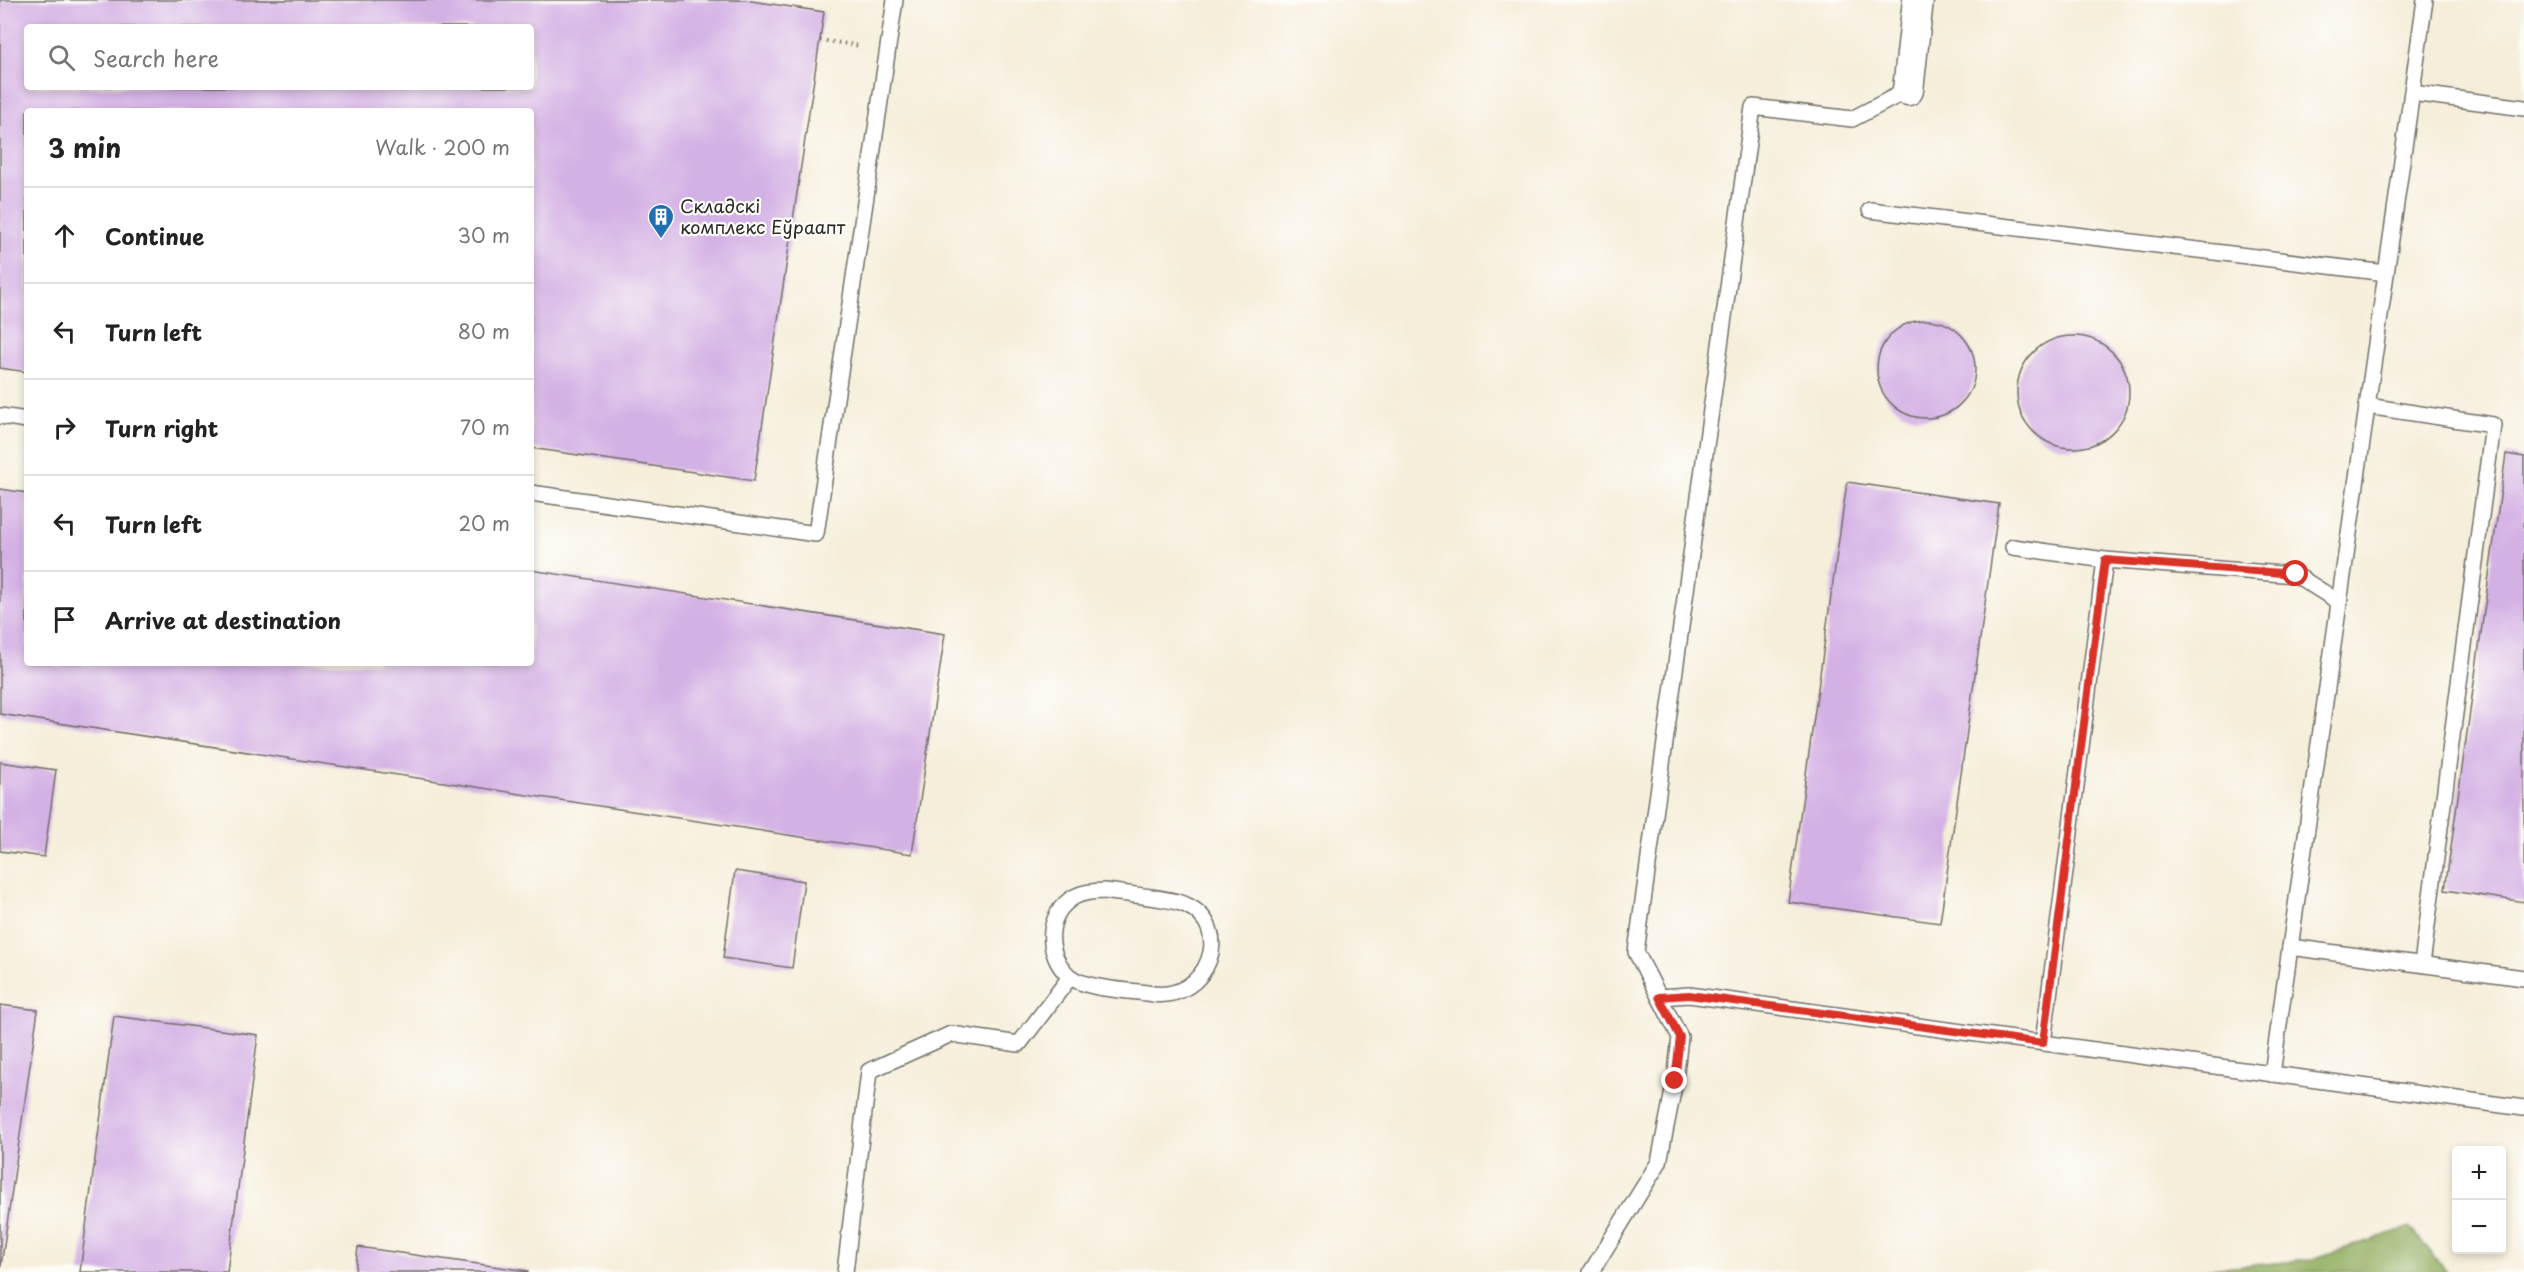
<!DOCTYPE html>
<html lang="en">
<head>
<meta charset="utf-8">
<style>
  body { margin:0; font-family:"Playpen Sans",sans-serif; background:#f6f6f6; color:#222 }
  .controls { position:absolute; right:18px; bottom:18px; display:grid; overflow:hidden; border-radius:6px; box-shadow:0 3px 9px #0003 }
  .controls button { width:54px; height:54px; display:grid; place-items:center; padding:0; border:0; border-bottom:2px solid #e0e0e0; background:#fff; color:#222; font:30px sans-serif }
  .stop { position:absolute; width:18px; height:18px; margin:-14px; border:4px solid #d93025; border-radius:50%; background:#fff }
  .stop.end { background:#d93025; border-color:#fff; box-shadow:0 2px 6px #0008 }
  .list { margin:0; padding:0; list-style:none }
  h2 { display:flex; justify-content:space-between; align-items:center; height:78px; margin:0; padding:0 24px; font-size:26px }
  h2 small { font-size:20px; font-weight:400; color:#767676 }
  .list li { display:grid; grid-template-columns:39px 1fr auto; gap:18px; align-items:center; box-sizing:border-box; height:96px; padding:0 24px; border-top:2px solid #e0e0e0 }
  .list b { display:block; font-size:22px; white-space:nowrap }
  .list em { font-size:20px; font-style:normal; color:#767676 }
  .icon { flex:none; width:33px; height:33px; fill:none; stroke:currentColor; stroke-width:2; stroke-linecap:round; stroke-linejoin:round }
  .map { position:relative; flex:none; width:2524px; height:1272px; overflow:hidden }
  .search { position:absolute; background:#fff; box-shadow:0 3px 9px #0003; left:24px; top:24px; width:510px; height:66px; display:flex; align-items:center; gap:15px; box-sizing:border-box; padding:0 21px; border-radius:6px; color:#767676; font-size:22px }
  .panel { position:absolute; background:#fff; box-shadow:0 3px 9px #0003; left:24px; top:108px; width:510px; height:558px; border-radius:6px }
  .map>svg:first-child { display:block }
  .forest { fill:#92ae60; stroke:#5e6c46; stroke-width:1.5 }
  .building { fill:#d4b1e5; fill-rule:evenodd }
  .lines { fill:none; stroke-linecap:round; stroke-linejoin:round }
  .service-casing { stroke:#726f68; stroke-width:18 }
  .minor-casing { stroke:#726f68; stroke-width:33 }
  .path { stroke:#726f68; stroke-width:4; stroke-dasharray:1.5 4.5; stroke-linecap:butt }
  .service { stroke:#fff; stroke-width:15 }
  .minor { stroke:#fff; stroke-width:30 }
  .route { stroke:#d93025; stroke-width:8 }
  .labels { text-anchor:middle; stroke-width:4.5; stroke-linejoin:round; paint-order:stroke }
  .poi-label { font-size:18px; fill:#2b2b2b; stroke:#fdfcf7; text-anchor:start }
</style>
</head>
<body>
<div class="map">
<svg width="2524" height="1272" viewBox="0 0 2524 1272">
  <rect width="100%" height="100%" fill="#fdfcf7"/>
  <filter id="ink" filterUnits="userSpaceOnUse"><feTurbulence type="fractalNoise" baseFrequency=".0167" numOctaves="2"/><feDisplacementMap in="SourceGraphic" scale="12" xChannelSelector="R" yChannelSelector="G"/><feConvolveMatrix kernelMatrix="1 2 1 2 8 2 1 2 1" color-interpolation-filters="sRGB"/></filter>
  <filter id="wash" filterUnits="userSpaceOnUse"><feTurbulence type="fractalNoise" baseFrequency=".008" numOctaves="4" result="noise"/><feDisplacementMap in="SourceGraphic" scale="24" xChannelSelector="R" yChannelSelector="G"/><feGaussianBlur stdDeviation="1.35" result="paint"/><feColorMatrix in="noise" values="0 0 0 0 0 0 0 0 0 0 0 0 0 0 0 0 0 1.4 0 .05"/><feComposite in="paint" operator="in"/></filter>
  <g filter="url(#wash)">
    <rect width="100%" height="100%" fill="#f5eeda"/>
    <polygon class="forest" points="2410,1227 2447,1272 2180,1272 2309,1260"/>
    <g id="blocks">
      <g class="building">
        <path d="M0,0H745L824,12L754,481L531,448V111H27V372L0,368ZM27,27H531V87H27Z"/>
        <circle cx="1926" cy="369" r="49"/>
        <circle cx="2073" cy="392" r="56"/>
        <polygon points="2506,454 2524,457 2524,902 2445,890"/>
        <polygon points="1847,482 1999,504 1940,923 1788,902"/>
        <polygon points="0,489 27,493 27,663 531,663 531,570 945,634 912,854 0,714"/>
        <polygon points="0,762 56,770 44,857 0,851"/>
        <polygon points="735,871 804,881 792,968 723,958"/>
        <polygon points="0,1005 38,1010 1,1266 0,1266"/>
        <polygon points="114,1016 258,1035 227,1272 80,1272"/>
        <polygon points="358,1247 528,1271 528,1272 355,1272"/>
      </g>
    </g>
  </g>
  <g filter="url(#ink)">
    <use href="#blocks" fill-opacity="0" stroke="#726f68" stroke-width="1.5"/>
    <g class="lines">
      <defs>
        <g id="service">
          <polyline points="2412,93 2524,108"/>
          <polyline points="1870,210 2386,273"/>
          <polyline points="2367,406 2493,425 2422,964"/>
          <polyline points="0,416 27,420"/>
          <polyline points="531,493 816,534 895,0"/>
          <polyline points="2013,547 2105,560"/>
          <path d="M1105,891C1123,894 1172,898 1186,905C1236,928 1207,1001 1153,994C1131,990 1086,990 1069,976C1045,955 1045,914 1074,897C1083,892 1094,891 1105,891Z"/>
          <polyline points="2290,947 2524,978"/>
          <polyline points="1659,997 1689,995 2524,1108"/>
          <polyline points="2043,1043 2105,560 2296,575 2339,602"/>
          <polyline points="2272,1074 2425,0"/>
          <polyline points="845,1272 869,1071 951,1034 1019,1044 1070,977"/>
          <polyline points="1591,1272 1659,1162 1675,1081 1680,1037 1636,952 1753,107 1852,119 1908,90"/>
        </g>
        <polyline id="minor" points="1908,90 1918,0"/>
      </defs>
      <use href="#service" class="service-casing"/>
      <use href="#minor" class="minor-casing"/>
      <polyline class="path" points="820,40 861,46"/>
      <use href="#service" class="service"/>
      <use href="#minor" class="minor"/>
    </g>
  </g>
  <g class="lines" filter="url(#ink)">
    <polyline class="route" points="1675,1081 1680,1037 1659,997 1689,995 2043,1043 2105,560 2296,574"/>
  </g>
  <defs>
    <symbol id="building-pin" viewBox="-11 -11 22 30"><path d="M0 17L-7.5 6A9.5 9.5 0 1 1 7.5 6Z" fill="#1f6fb2" stroke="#fdfcf7"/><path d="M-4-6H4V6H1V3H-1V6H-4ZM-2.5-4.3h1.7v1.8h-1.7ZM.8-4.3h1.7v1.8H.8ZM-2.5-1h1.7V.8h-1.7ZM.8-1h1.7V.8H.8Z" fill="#fff"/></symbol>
  </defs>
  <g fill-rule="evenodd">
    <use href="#building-pin" x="646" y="202" width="30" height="40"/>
  </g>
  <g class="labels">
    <g class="poi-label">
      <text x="680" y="213">Складскі<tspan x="680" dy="21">комплекс Еўраапт</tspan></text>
    </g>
  </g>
</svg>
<div class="controls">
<button>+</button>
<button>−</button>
</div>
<div class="stop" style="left:2296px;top:574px"></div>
<div class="stop end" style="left:1675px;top:1081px"></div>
<div class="search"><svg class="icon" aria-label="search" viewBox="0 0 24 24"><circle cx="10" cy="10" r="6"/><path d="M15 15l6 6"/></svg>Search here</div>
<section class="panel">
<h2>3 min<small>Walk · 200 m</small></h2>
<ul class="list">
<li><svg class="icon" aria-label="ahead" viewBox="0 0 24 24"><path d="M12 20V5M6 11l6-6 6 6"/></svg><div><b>Continue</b></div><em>30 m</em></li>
<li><svg class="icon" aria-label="left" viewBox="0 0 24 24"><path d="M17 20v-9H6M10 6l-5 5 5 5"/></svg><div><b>Turn left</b></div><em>80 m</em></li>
<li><svg class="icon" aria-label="right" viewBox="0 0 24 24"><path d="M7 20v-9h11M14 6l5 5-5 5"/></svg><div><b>Turn right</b></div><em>70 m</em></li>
<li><svg class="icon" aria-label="left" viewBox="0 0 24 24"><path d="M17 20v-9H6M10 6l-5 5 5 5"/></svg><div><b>Turn left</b></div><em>20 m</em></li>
<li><svg class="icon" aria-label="arrive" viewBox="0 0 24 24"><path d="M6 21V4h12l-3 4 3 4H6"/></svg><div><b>Arrive at destination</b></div></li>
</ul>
</section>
</div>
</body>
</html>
